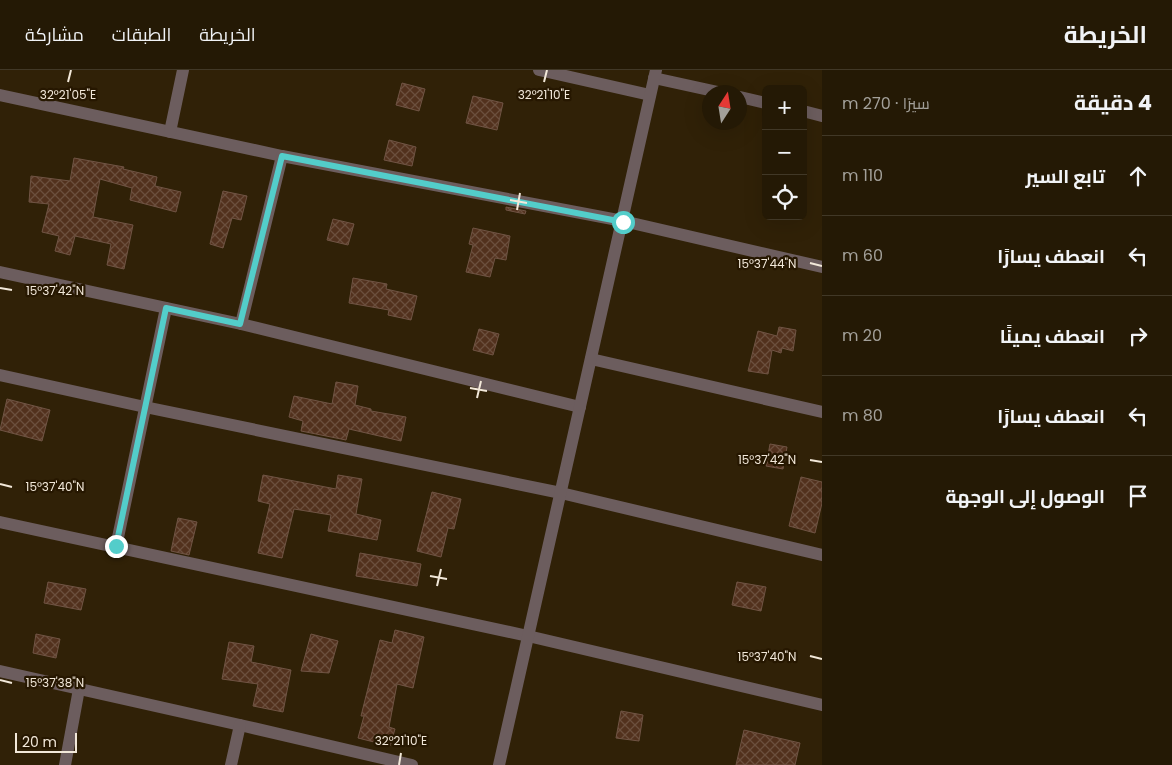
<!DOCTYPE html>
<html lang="ar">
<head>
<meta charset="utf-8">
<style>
  body { margin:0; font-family:Poppins,Cairo,sans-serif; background:#2c220f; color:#f1f3f6; direction:rtl }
  .controls { position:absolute; right:15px; top:15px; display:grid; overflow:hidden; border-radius:8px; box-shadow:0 5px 20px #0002 }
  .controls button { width:45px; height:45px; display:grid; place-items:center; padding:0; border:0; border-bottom:1px solid #413827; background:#241905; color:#f1f3f6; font:25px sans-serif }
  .compass { position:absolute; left:702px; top:15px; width:45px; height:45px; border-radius:50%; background:#241905; box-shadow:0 5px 20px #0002; rotate:12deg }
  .scale { position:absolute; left:15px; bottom:12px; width:62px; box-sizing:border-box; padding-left:5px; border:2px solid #f2e8d9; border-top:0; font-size:14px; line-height:18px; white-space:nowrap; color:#f2e8d9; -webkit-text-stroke:4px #261700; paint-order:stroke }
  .stop { position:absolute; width:15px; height:15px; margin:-11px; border:4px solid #53cdca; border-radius:50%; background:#fff }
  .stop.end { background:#53cdca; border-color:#fff; box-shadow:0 1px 5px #0008 }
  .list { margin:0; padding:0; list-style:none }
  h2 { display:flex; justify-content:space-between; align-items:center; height:65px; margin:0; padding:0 20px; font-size:21px }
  h2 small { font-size:16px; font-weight:400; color:#a3a09a }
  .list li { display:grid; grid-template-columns:32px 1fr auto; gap:15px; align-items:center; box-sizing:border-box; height:80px; padding:0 20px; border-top:1px solid #413827 }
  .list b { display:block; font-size:19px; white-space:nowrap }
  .list em { font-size:16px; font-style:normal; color:#a3a09a }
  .icon { flex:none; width:28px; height:28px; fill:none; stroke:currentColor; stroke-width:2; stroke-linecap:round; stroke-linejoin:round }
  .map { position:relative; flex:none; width:822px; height:695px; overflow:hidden; direction:ltr }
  header { display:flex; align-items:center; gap:30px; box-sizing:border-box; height:70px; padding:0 25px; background:#241905; border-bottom:1px solid #413827 }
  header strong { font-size:24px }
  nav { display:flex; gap:28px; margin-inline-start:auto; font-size:18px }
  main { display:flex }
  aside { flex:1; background:#241905 }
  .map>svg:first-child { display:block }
  .building { fill:url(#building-cross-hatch); stroke:#705444 }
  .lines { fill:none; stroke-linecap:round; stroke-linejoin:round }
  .minor { stroke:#6c5d5e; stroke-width:12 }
  .tertiary { stroke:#6c5d5e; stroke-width:12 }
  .route { stroke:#53cdca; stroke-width:6 }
  .ticks { fill:none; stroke:#f2e8d9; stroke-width:2 }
  .ticks-label { font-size:12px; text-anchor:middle; fill:#f2e8d9; stroke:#261700; stroke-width:4.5; stroke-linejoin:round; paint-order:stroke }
</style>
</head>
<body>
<header>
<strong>الخريطة</strong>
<nav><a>الخريطة</a><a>الطبقات</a><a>مشاركة</a></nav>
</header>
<main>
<aside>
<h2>4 دقيقة<small>سيرًا · 270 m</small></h2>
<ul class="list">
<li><svg class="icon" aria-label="ahead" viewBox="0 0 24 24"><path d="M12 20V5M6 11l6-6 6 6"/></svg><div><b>تابع السير</b></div><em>110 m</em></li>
<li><svg class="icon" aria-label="left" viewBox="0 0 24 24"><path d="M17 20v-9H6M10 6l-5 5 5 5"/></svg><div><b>انعطف يسارًا</b></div><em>60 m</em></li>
<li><svg class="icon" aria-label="right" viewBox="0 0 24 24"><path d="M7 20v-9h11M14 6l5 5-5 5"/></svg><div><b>انعطف يمينًا</b></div><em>20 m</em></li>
<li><svg class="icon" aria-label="left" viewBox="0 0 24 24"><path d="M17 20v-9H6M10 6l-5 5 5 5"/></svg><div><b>انعطف يسارًا</b></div><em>80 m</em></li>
<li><svg class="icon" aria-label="arrive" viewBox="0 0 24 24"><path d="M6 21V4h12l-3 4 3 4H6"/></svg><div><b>الوصول إلى الوجهة</b></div></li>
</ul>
</aside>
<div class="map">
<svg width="822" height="695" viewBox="0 0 822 695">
  <defs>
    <pattern id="building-cross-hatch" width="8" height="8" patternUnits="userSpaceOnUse" patternTransform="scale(1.25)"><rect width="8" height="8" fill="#52311d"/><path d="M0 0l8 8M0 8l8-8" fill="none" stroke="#6b4f3d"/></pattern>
  </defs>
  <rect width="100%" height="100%" fill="#302107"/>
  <g class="building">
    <polygon points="402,13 425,19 419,41 396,35"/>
    <polygon points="473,26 503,33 497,60 466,53"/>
    <polygon points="389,70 416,77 412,96 384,90"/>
    <polygon points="74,88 124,97 123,99 157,107 155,116 181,122 176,142 130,130 132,118 100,109 93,147 133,155 124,199 107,195 111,174 75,166 70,185 55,181 59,166 42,162 49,134 29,132 31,106 70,111"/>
    <polygon points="223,121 247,126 241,150 232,148 223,178 210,174"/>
    <polygon points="506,137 526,141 525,144 506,140"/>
    <polygon points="333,149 354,154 348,175 327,170"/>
    <polygon points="473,158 510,166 506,190 495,188 490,207 466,202 473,175 469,174"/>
    <polygon points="353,208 387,214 386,219 417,226 411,250 388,245 389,240 349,233"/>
    <polygon points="779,257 796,260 793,281 782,278 781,283 772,280 768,304 748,301 758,261 777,266"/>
    <polygon points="479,259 499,264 493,285 473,280"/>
    <polygon points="336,312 358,316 355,335 371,339 371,341 406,347 401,371 349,359 346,370 301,361 303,351 289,347 294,326 332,334"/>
    <polygon points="7,329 50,340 42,371 0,360"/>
    <polygon points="770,374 787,377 783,399 766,396"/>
    <polygon points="263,405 336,419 338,405 362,409 356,444 381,450 377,470 328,461 331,445 294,439 282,488 258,483 270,434 258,431"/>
    <polygon points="801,407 822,412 822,433 815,463 789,456"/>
    <polygon points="432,422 461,429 454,459 448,458 441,487 417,481"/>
    <polygon points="178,448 197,452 189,485 171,481"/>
    <polygon points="360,483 421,494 417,516 356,506"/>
    <polygon points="48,512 86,519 81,540 44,533"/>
    <polygon points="737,512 766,517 761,541 732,535"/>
    <polygon points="395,560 424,567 413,618 397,614 389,657 395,659 390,676 358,668 364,646 361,646 380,570 392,573"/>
    <polygon points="36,564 60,569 56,588 33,583"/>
    <polygon points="311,564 338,571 329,603 301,601"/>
    <polygon points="229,572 254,576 251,592 291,600 283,642 253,636 258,614 222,609"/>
    <polygon points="621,641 643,645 639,671 616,668"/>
    <polygon points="744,660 800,673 795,695 736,695"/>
  </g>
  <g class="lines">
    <g class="minor">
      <polyline points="539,0 650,25"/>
      <polyline points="654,8 718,22"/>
      <polyline points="0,25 282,86 623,151 822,197"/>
      <polyline points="740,27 766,33"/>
      <polyline points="803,41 822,46"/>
      <polyline points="170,62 183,0"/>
      <polyline points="0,202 241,254 580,337"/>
      <polyline points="241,254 282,86"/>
      <polyline points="591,289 822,342"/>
      <polyline points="0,305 145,337 561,423 822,485"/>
      <polyline points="0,452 528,566 822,635"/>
      <polyline points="116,477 166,238"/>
      <polyline points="0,601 240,655 412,695"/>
      <polyline points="65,695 79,619"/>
      <polyline points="231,695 240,655"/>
    </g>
    <polyline class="tertiary" points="499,695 656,0"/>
  </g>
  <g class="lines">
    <polyline class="route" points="116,476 166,238 240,254 282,86 623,152"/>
  </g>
  <path class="ticks" d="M68,12L71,0M544,12L547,0M510,130L527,133M517,140L520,123M810,193L822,196M0,218L12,220M470,318L487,321M477,328L481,311M810,390L822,392M0,414L12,417M430,506L447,509M437,516L441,499M810,586L822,589M0,610L12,613M399,695L401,683"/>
  <g class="ticks-label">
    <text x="68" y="29">32°21'05"E</text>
    <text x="544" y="29">32°21'10"E</text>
    <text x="767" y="198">15°37'44"N</text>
    <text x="55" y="225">15°37'42"N</text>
    <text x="767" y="394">15°37'42"N</text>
    <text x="55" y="421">15°37'40"N</text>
    <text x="767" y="591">15°37'40"N</text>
    <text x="55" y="617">15°37'38"N</text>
    <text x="401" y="675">32°21'10"E</text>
  </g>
</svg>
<div class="controls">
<button>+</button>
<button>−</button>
<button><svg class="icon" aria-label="locate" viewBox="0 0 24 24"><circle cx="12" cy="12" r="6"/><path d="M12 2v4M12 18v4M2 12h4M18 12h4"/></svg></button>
</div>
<svg class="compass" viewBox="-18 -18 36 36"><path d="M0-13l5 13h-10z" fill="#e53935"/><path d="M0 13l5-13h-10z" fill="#a3a09a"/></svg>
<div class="scale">20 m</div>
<div class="stop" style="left:623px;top:152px"></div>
<div class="stop end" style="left:116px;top:476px"></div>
</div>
</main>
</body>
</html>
